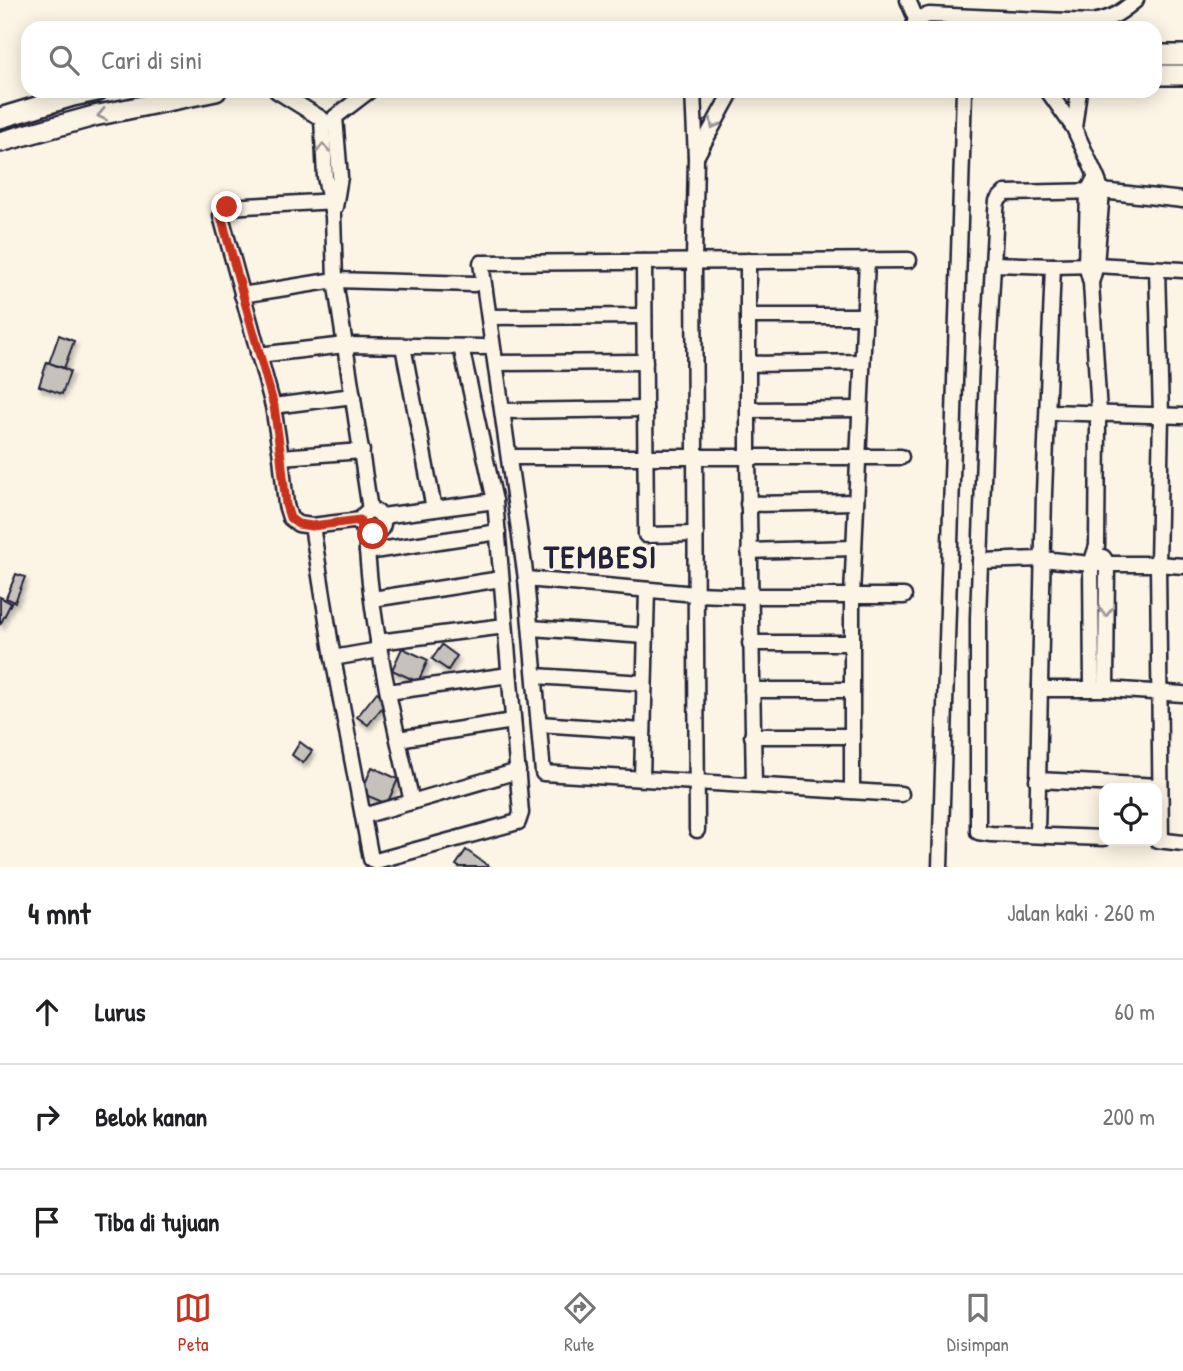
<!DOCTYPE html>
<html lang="id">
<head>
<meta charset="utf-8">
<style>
  body { margin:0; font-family:"Patrick Hand",sans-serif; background:#f6f6f6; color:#202124 }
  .controls { position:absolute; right:21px; bottom:21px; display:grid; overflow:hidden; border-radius:14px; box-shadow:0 4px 18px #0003 }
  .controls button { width:63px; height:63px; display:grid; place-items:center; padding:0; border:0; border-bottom:2px solid #e0e0e0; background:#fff; color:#202124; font:35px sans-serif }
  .stop { position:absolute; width:21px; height:21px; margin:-16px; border:5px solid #c8321e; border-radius:50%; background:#fff }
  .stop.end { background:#c8321e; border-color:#fff; box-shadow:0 2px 7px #0008 }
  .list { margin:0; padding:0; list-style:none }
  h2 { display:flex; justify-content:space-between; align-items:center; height:91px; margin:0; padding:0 28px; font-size:30px }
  h2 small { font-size:23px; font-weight:400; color:#757577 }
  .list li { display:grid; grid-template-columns:46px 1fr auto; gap:21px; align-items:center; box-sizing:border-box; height:105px; padding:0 28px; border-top:2px solid #e0e0e0 }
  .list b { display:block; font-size:26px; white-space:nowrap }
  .list em { font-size:23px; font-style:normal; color:#757577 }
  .icon { flex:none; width:38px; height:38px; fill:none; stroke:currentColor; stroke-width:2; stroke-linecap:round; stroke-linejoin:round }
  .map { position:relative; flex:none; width:1183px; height:867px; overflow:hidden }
  .search { position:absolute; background:#fff; box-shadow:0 4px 18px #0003; left:21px; right:21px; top:21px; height:77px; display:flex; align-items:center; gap:18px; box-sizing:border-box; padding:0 24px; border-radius:21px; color:#757577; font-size:26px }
  .sheet { height:406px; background:#fff }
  nav { display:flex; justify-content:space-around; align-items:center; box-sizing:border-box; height:98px; border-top:2px solid #e0e0e0; background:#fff; font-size:19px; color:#757577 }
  nav a { display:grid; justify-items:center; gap:4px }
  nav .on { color:#c8321e }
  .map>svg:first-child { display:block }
  .building { fill:#c6c1bb; stroke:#22223b; stroke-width:2; filter:url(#shadow) }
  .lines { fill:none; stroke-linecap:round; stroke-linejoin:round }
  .minor-casing { stroke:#22223b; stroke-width:19 }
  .highway-casing { stroke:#22223b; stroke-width:24 }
  .minor { stroke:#fcf5e5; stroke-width:14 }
  .highway { stroke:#fcf5e5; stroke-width:19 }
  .oneway { stroke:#9a9698 }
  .route { stroke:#c8321e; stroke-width:9 }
  .labels { text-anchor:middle; stroke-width:5; stroke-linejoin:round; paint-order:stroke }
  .district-label { font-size:32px; font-weight:bold; letter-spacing:2px; fill:#22223b; stroke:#fcf5e5 }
</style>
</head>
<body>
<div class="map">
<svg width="1183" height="867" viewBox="0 0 1183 867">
  <defs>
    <filter id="shadow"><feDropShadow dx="2.5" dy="4.5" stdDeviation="2" flood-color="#0004"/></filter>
  </defs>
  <rect width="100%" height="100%" fill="#fcf5e5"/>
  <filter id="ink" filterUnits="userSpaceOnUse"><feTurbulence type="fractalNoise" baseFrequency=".0143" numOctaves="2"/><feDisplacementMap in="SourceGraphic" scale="14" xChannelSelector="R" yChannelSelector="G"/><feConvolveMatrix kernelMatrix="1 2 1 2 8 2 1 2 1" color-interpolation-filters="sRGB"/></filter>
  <g filter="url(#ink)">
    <g class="building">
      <polygon points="59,335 74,341 64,368 49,363"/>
      <polygon points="47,362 70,371 62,394 39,386"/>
      <polygon points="16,574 25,577 15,602 6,598"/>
      <polygon points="0,597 11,603 0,625"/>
      <polygon points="442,645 457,656 448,670 432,659"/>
      <polygon points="402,648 428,660 418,682 392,670"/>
      <polygon points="377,692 388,700 368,725 357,717"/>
      <polygon points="300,742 312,751 303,763 292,755"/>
      <polygon points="372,767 398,779 387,804 361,793"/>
      <polygon points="466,850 490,867 459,867 456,865"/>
    </g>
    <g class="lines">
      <defs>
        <g id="minor">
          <polyline points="908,0 916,19 914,25"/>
          <path d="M916,19L929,15L1092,22C1114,18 1120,13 1136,0"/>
          <polyline points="277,91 322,119 325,177 333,216 335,280 370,510"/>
          <polyline points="693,91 696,158 694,261 697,830"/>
          <polyline points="1048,91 1074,128 1096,176"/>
          <polyline points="1074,128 1079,91"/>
          <polyline points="696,157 732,91"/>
          <polyline points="336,201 227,207 223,211 221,216 273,406 281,457 286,505 290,518 298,524 312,526 333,658 371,859 376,861 518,822 521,813 495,501 461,347"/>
          <polyline points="335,207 340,177 335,117 369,91"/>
          <polyline points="748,261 748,457 754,785"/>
          <polyline points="644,262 646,535 696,534"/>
          <polyline points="993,264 1053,266 1096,265 1183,270"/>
          <polyline points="1053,266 1044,493 1040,685 1047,689 1106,689 1183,694"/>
          <polyline points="1157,269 1161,415 1158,564 1161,840"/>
          <polyline points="1091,283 1096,265 1102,191 1096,176 1088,191 1086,265 1091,283 1099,413 1098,423 1097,546 1091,564 1092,689"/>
          <polyline points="242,295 335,280 474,284"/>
          <polyline points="748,316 865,316"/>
          <polyline points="489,317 644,316"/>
          <polyline points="403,346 434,509"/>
          <polyline points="258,355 345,345 483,347"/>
          <polyline points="496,363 645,362"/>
          <polyline points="748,364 862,362"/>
          <polyline points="273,406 353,396"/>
          <polyline points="748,410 860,409"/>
          <polyline points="503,411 645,409"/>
          <polyline points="1048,412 1183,416"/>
          <polyline points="281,457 362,451"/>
          <polyline points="510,457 901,457"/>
          <polyline points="748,504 856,502"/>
          <polyline points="382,516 495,501"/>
          <path d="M312,526L360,520C373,495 395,526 375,533C366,536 361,528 360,520"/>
          <path d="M366,532C370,624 392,713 412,802"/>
          <polyline points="749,551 854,548"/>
          <polyline points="367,552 498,532"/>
          <polyline points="1103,557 1107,563 1106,689"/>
          <polyline points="980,561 1042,559 1091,564 1158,564 1183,566"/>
          <polyline points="526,579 696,594 749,596 904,596"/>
          <polyline points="373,599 501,579"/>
          <polyline points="531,628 646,636"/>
          <polyline points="378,642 505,626"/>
          <polyline points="750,643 852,643"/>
          <polyline points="333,658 379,650"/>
          <polyline points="535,676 644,683"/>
          <polyline points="752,690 852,690"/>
          <polyline points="388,692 509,675"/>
          <polyline points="539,724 643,731"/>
          <polyline points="752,736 852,736"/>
          <polyline points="398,739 513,721"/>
          <polyline points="642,778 647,590"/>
          <polyline points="1037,780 1160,786"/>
          <polyline points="852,791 852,596 867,260"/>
          <polyline points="901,794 543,773 526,579 481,263 909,260"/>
          <polyline points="363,816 518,771"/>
          <polyline points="1037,835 1040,685"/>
          <polyline points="1104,838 991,834 978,832 978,618 987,373 996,211 997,201 1005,193 1102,191 1183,200"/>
          <polyline points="1157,840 1183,843"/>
          <polyline points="940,867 964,91"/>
        </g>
        <g id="highway">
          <polyline points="1155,55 1183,55"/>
          <polyline points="1155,75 1183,75"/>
          <polyline points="0,118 73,96 97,91"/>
          <polyline points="0,142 94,116 216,91"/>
        </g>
      </defs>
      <use href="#minor" class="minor-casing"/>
      <use href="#highway" class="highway-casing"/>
      <use href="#minor" class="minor"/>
      <use href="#highway" class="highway"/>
    </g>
    <defs><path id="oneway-chevron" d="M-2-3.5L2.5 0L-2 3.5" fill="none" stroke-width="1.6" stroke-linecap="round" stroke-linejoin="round" transform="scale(1.75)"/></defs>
    <g class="oneway">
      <use href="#oneway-chevron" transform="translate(102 115) rotate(168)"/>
      <use href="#oneway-chevron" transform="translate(714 124) rotate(119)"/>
      <use href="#oneway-chevron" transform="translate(323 148) rotate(-93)"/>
      <use href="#oneway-chevron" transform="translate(1106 612) rotate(90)"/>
    </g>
  </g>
  <g class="lines" filter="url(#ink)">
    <path class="route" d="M227,207L223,211L221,216L274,406L281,457L286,505L290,518L298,524L312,526L360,520C361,529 364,532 373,534"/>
  </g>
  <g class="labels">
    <g class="district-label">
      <text x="601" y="568">TEMBESI</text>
    </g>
  </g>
</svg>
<div class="controls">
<button><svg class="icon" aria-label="locate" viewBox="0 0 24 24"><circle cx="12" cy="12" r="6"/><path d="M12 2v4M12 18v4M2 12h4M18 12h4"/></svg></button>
</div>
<div class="stop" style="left:373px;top:534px"></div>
<div class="stop end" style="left:227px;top:207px"></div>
<div class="search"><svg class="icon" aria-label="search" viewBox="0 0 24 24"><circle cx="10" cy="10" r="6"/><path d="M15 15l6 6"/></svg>Cari di sini</div>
</div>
<section class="sheet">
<h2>4 mnt<small>Jalan kaki · 260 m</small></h2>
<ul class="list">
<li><svg class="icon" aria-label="ahead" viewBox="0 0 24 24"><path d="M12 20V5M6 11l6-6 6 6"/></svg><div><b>Lurus</b></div><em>60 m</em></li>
<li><svg class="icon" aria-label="right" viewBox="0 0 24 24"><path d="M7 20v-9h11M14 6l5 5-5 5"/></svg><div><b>Belok kanan</b></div><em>200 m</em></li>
<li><svg class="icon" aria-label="arrive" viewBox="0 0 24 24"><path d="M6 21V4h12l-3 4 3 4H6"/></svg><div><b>Tiba di tujuan</b></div></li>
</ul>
</section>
<nav>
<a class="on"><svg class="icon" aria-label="map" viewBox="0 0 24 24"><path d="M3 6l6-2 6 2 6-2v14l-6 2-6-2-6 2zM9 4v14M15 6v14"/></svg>Peta</a>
<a><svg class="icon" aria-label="directions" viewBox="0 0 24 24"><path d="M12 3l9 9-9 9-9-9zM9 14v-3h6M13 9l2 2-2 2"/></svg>Rute</a>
<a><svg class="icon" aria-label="saved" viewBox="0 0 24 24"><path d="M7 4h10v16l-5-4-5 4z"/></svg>Disimpan</a>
</nav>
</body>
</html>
